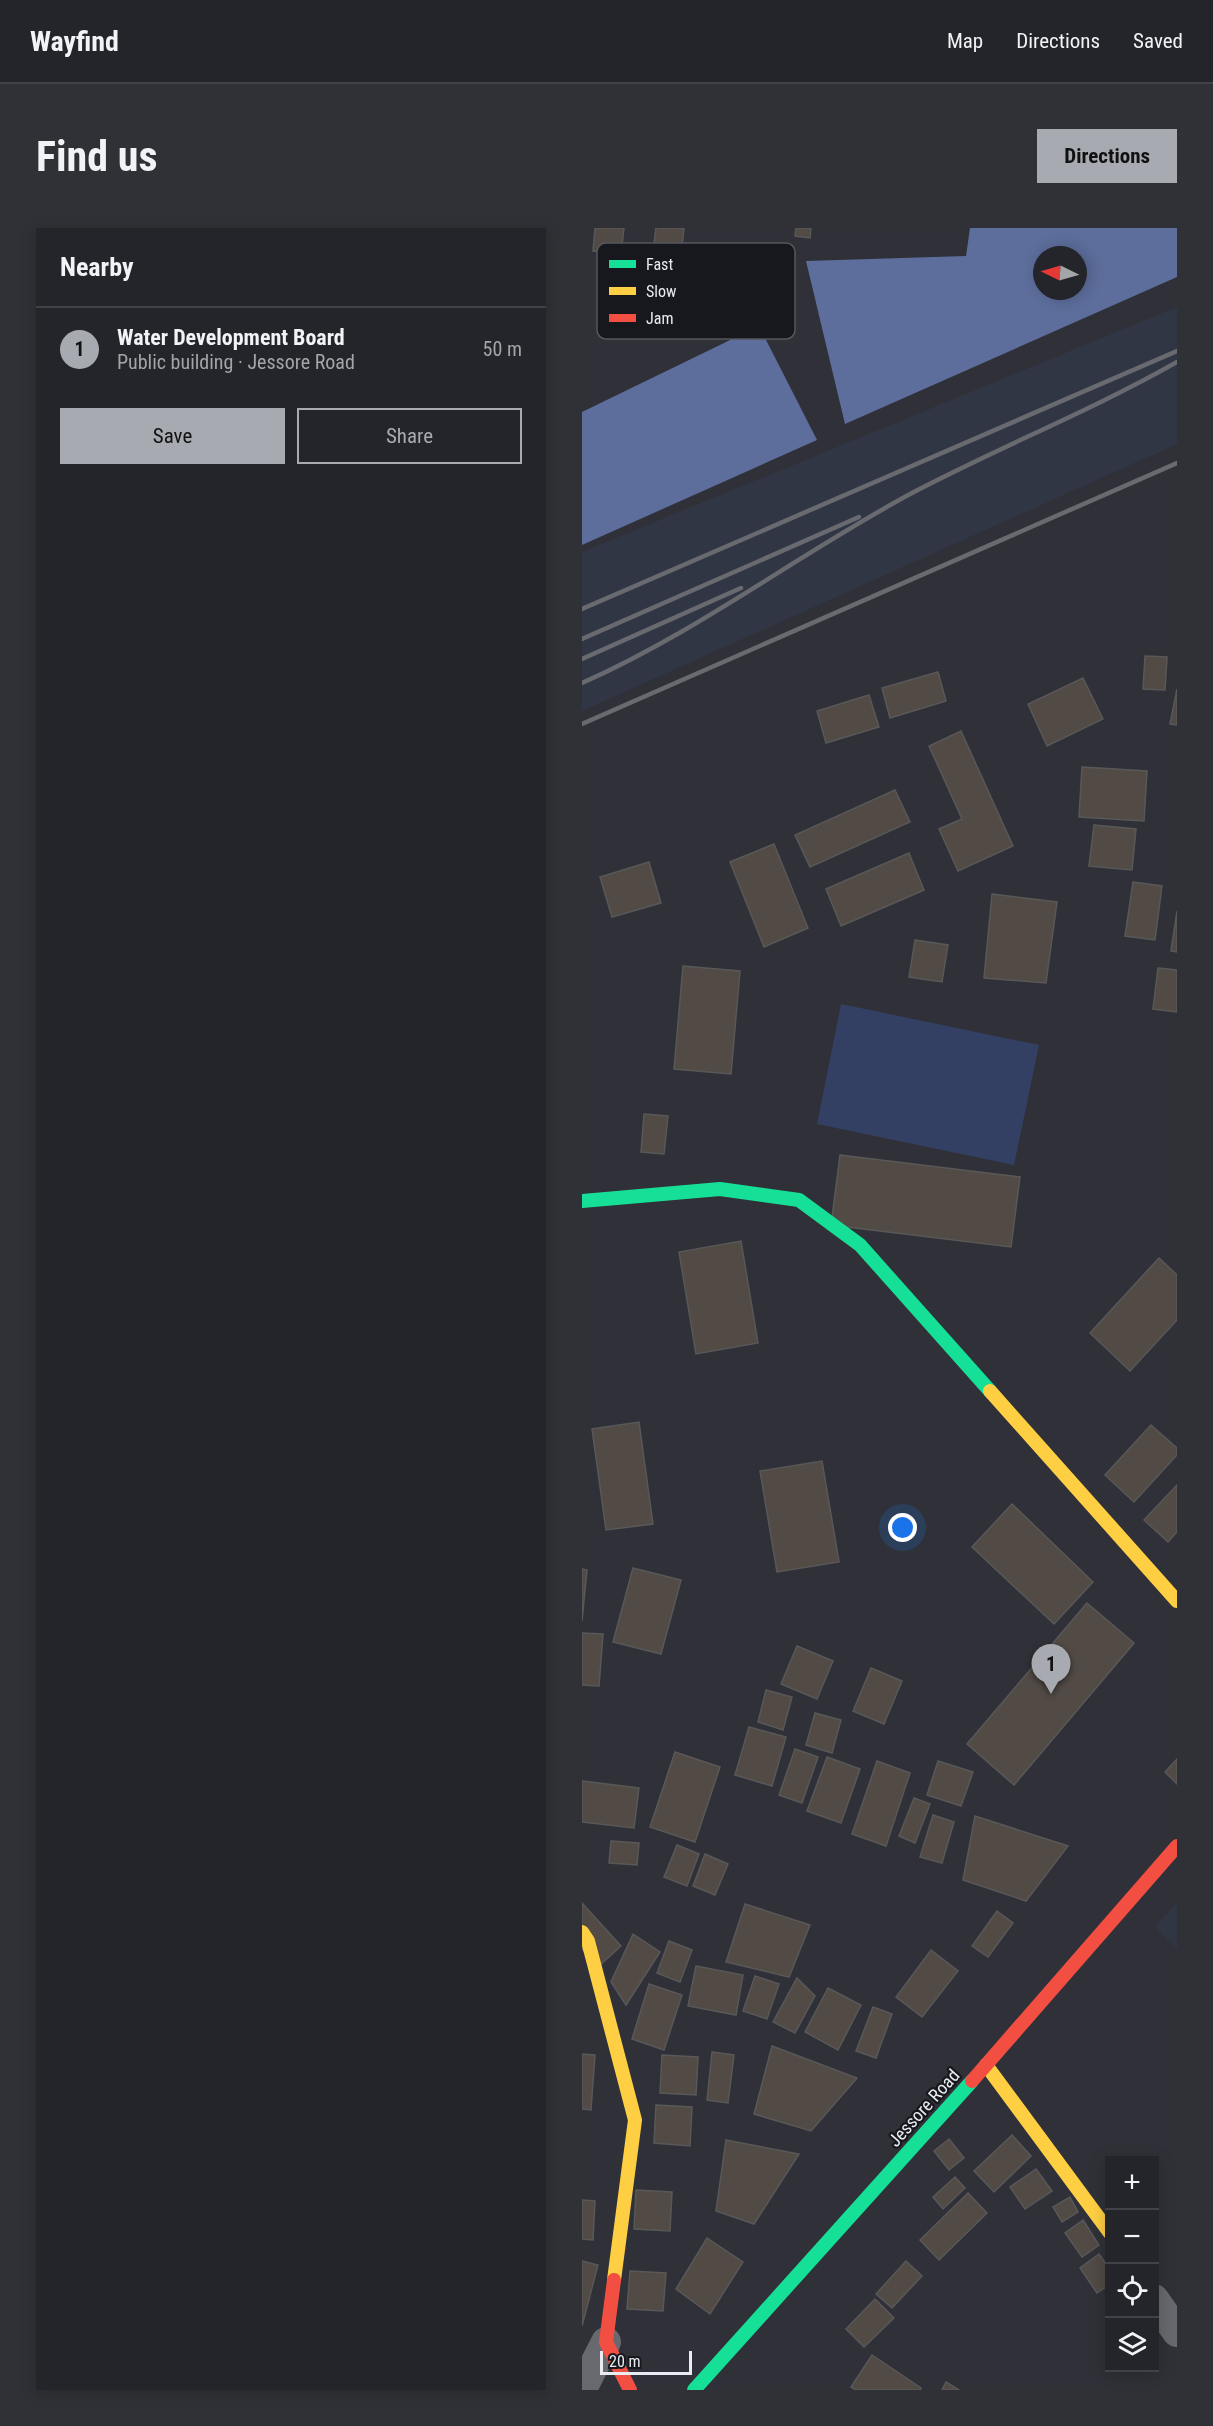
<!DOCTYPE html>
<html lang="en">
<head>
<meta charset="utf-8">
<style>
  body { margin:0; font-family:"Roboto Condensed",sans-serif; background:#303136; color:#f1f3f6 }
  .controls { position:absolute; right:18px; bottom:18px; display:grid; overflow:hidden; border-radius:0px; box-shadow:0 3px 15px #0003 }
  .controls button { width:54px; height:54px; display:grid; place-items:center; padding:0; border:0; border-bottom:2px solid #414247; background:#24252a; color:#f1f3f6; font:30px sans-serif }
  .compass { position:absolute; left:451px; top:18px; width:54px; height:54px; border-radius:50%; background:#24252a; box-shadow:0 3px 15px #0003; rotate:275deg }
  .scale { position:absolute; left:18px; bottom:15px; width:92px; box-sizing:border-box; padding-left:6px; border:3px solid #e8ebf2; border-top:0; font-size:16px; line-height:21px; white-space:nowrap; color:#e8ebf2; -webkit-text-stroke:4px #16181d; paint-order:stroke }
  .you { position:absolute; left:321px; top:1300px; width:21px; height:21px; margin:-15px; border:4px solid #fff; border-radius:50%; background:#1a73e8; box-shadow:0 0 0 9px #1a73e833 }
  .badge { display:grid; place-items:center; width:39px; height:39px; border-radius:50%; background:#a8aab1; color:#111; font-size:20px; font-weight:700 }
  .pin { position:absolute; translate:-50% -50px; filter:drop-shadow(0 2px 3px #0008) }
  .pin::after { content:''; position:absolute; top:32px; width:21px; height:18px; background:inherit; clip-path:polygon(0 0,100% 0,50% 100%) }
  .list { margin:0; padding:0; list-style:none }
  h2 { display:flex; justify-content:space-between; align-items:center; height:78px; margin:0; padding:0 24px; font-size:26px }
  h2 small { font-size:20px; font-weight:400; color:#a3a5a8 }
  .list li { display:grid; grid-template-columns:39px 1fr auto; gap:18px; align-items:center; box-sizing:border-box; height:84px; padding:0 24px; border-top:2px solid #414247 }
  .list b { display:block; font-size:22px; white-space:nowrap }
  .list p { margin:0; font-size:20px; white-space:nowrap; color:#a3a5a8 }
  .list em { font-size:20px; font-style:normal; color:#a3a5a8 }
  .actions { display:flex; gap:12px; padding:18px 24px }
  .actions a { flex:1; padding:14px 0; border:2px solid #a8aab1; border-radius:0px; text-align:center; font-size:21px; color:#a8aab1 }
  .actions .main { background:#a8aab1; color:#111 }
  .icon { flex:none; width:33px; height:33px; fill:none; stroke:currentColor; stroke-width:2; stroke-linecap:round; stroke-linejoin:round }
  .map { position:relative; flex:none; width:595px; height:2162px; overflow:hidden; border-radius:0px }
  header { display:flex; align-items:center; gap:36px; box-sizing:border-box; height:84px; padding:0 30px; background:#24252a; border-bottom:2px solid #414247 }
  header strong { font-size:28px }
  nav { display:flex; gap:33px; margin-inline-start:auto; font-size:21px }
  .intro { display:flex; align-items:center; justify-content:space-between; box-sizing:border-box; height:144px; padding:0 36px }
  h1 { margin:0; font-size:42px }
  .button { padding:15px 27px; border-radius:0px; background:#a8aab1; color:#111; font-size:21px; font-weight:700 }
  main { display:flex; gap:36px; padding:0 36px }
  aside { flex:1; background:#24252a; border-radius:0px; box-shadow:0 3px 15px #0003 }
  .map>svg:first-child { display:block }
  .built { fill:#313645 }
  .green { fill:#334063 }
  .water { fill:#5d6e9c; fill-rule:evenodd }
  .building { fill:#514a45; stroke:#595859; stroke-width:1.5 }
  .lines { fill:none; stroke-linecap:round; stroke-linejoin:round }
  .street { stroke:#68696e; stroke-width:30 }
  .fast { stroke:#16e098; stroke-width:14 }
  .slow { stroke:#ffcf43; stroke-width:14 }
  .jam { stroke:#f24e42; stroke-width:14 }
  .rail { stroke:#696a6f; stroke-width:4.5 }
  .labels { text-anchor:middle; stroke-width:4.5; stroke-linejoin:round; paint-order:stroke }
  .street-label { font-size:18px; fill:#e8ebf2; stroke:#16181d }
  .key { fill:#16181d; stroke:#55575d; stroke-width:1.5 }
  .key-label { font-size:16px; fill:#e8ebf2 }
</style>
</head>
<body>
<header>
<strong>Wayfind</strong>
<nav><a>Map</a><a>Directions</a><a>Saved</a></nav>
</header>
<div class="intro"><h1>Find us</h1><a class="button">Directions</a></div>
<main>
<aside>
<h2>Nearby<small></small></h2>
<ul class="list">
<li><span class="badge">1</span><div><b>Water Development Board</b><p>Public building · Jessore Road</p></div><em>50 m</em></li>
</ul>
<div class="actions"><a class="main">Save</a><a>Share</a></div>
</aside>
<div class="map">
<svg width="595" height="2162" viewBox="0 0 595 2162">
  <rect width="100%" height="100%" fill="#303138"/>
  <g class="built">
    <polygon points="595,79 595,216 0,483 0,324"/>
    <polygon points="595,1675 595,1720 573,1699"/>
  </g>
  <polygon class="green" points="259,776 457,817 432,937 235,896"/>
  <g class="water">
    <path d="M388,0H595V49L263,196L224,33L384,28ZM460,27H496V63H460Z"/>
    <polygon points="177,98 235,212 0,317 0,184"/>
  </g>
  <g class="building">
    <polygon points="13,0 42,0 39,26 11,23"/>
    <polygon points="74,0 102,0 100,19 72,16"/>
    <polygon points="214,0 229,0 228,10 213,8"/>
    <polygon points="563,428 585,429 583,462 561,461"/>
    <polygon points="356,444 364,473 308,490 300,460"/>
    <polygon points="501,450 521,491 465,518 446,476"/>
    <polygon points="595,461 595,497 588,496"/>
    <polygon points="287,467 297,499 244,515 235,483"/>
    <polygon points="379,503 431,618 376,643 357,601 380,591 347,518"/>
    <polygon points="500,539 565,543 562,593 497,589"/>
    <polygon points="313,562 328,594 228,639 213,607"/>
    <polygon points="512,597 554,601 550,642 507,638"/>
    <polygon points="192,616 226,700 182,719 148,634"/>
    <polygon points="327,625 342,662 259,698 244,661"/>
    <polygon points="67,634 79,675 30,689 18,649"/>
    <polygon points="551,654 580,658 573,712 543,708"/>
    <polygon points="410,666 475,674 464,755 402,750"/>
    <polygon points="595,683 595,724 589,723"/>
    <polygon points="333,712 366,717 360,754 327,749"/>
    <polygon points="101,738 158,743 149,846 92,841"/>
    <polygon points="576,740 595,742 595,784 571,781"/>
    <polygon points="62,886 86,888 82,926 59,924"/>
    <polygon points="258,927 438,949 429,1019 249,997"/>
    <polygon points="159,1013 176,1115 114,1126 97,1024"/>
    <polygon points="577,1030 595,1047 595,1092 548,1143 508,1105"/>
    <polygon points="57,1194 71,1296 24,1302 10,1201"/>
    <polygon points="569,1197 595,1220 595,1227 552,1274 523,1247"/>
    <polygon points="240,1233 257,1334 195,1344 178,1243"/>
    <polygon points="595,1257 595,1304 586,1314 562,1292"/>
    <polygon points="430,1276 511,1354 472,1396 390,1319"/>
    <polygon points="51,1340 99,1352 79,1426 31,1414"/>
    <polygon points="0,1341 5,1342 0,1393"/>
    <polygon points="505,1375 552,1415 432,1557 385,1516"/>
    <polygon points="0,1405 21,1406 17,1458 0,1457"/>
    <polygon points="215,1418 251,1433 235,1471 199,1456"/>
    <polygon points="289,1440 320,1453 302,1496 271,1483"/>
    <polygon points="184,1462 210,1469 201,1502 176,1494"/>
    <polygon points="233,1485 259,1492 250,1525 224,1517"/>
    <polygon points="167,1499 204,1509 190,1558 153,1547"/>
    <polygon points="213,1521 236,1529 220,1575 197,1567"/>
    <polygon points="93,1524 138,1539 113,1614 68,1599"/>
    <polygon points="245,1529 278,1541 259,1595 225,1583"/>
    <polygon points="595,1531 595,1556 583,1544"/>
    <polygon points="295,1533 328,1545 304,1618 270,1606"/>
    <polygon points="356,1533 391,1544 379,1578 345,1567"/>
    <polygon points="0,1553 57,1560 52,1600 0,1594"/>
    <polygon points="332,1570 348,1576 333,1615 317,1608"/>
    <polygon points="351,1587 372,1594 360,1635 338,1629"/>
    <polygon points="393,1588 486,1618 444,1673 381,1652"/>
    <polygon points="29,1613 57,1615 55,1637 27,1635"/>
    <polygon points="95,1617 117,1626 105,1658 82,1649"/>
    <polygon points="123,1626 146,1636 133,1667 111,1658"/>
    <polygon points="0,1675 39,1718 16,1739 0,1721"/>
    <polygon points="163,1676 228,1697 207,1749 144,1734"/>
    <polygon points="415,1683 431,1695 406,1729 390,1718"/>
    <polygon points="51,1706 78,1724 44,1777 29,1754"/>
    <polygon points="87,1713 110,1722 98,1754 75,1745"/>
    <polygon points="349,1722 376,1743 340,1789 314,1769"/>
    <polygon points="114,1738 161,1747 154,1787 106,1778"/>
    <polygon points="173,1748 197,1756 185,1791 161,1783"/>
    <polygon points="215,1750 233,1768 213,1805 191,1794"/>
    <polygon points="67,1756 100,1767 82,1822 50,1811"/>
    <polygon points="246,1760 279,1777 256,1822 223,1804"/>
    <polygon points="291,1779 310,1786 294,1830 274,1823"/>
    <polygon points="190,1818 275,1850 229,1903 172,1886"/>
    <polygon points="130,1824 152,1827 146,1875 125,1872"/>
    <polygon points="0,1826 13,1827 9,1882 0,1881"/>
    <polygon points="80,1827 116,1829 114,1867 78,1865"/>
    <polygon points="74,1877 110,1879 108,1918 72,1915"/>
    <polygon points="430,1907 449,1928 412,1964 392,1943"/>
    <polygon points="367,1911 382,1930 367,1942 352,1923"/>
    <polygon points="144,1912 217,1926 172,1996 134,1983"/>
    <polygon points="454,1941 470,1963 443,1981 428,1959"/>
    <polygon points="373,1949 383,1960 361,1981 351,1969"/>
    <polygon points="54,1962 90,1964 88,2003 52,2001"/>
    <polygon points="386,1965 405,1985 357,2032 338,2012"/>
    <polygon points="488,1969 496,1984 480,1994 471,1979"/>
    <polygon points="0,1972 13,1973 11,2012 0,2011"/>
    <polygon points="501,1992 517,2017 500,2029 483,2005"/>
    <polygon points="125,2010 161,2034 128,2086 94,2061"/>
    <polygon points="517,2026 528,2042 528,2056 515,2065 498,2040"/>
    <polygon points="0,2033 16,2037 0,2098"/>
    <polygon points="324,2033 340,2048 310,2080 294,2066"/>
    <polygon points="48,2043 84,2045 81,2083 45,2081"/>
    <polygon points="293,2071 312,2090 282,2119 264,2101"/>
    <polygon points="290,2127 339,2160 338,2162 274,2162 269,2159"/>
    <polygon points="364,2154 377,2162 360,2162"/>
  </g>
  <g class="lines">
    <g class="street">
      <polyline points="572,2071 595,2104"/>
      <polyline points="0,2161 24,2114"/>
    </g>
    <g class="fast">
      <polyline points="0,973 138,961 217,972 278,1017 408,1163"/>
      <polyline points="112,2162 390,1853"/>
    </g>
    <g class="slow">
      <polyline points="408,1163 595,1373"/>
      <polyline points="0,1704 6,1713 53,1892 32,2052"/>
      <polyline points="404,1837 528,2005"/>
    </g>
    <g class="jam">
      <polyline points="390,1853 595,1618"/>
      <polyline points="32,2052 24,2114 48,2162"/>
    </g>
    <g class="rail">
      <polyline points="0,381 595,123"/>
      <polyline points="0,411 277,289"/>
      <polyline points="0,431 159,360"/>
      <path d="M0,455C117,403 218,325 330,265C417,219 509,183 595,134"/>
      <polyline points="0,496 595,235"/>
    </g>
  </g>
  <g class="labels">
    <g class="street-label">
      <text transform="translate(342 1880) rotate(-48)" y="6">Jessore Road</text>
    </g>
  </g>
  <rect x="15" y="15" width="198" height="96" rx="9" class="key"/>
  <rect x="27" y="32" width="27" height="8" fill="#16e098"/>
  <rect x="27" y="59" width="27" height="8" fill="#ffcf43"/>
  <rect x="27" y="86" width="27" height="8" fill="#f24e42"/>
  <g class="key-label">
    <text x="64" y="42">Fast</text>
    <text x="64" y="69">Slow</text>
    <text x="64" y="96">Jam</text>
  </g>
</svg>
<div class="controls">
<button>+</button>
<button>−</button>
<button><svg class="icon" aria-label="locate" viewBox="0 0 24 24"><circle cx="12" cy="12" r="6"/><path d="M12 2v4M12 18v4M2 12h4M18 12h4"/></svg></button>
<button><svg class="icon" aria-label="layers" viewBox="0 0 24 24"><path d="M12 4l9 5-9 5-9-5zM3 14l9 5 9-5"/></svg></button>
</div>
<svg class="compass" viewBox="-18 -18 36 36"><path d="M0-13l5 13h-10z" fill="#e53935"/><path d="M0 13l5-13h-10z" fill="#a3a5a8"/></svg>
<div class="scale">20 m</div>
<div class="you"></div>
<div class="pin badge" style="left:469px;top:1466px">1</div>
</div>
</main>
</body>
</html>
